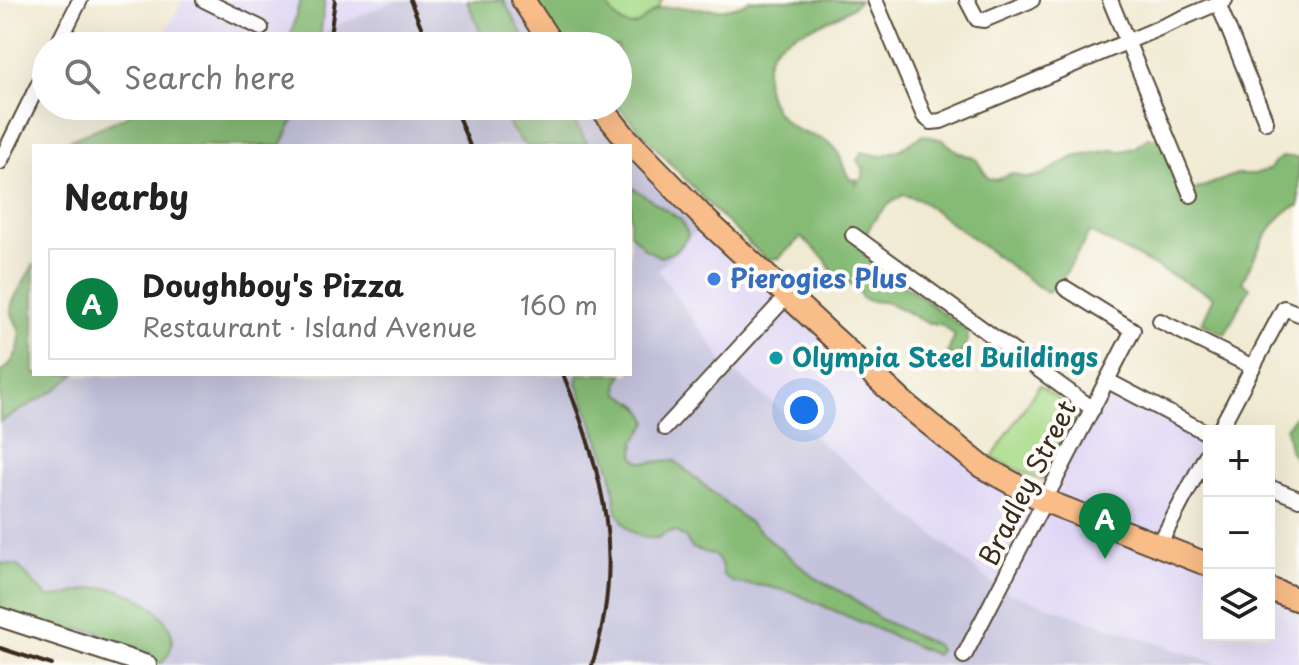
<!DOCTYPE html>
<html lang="en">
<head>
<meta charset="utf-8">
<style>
  body { margin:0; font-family:"Playpen Sans",sans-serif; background:#f2f2f2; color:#222 }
  .controls { position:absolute; right:24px; bottom:24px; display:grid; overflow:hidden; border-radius:0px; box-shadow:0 8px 32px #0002 }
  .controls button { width:72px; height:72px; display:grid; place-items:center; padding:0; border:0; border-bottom:2px solid #e0e0e0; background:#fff; color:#222; font:40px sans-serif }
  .you { position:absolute; left:804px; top:410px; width:28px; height:28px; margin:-20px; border:6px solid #fff; border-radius:50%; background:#1a73e8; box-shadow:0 0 0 12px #1a73e833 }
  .badge { display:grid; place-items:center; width:52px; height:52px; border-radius:50%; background:#0b8043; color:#fff; font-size:26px; font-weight:700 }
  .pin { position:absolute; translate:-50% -66px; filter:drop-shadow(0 2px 4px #0008) }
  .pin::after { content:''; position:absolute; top:42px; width:28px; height:24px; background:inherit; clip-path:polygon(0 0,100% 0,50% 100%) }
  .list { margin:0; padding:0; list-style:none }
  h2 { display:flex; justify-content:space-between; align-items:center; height:104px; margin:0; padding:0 32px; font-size:34px }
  h2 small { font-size:26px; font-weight:400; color:#767676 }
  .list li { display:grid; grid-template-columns:52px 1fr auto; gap:24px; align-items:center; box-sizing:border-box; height:112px; margin:0 16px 16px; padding:0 16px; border:2px solid #e0e0e0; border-radius:0px }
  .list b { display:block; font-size:30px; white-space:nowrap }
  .list p { margin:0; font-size:26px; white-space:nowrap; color:#767676 }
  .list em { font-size:26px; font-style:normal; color:#767676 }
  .icon { flex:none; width:44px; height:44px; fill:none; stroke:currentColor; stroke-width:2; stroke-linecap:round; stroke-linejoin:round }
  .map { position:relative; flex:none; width:1299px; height:665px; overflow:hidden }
  .search { position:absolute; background:#fff; box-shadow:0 8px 32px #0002; left:32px; top:32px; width:600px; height:88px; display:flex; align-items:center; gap:20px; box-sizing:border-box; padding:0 28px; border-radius:44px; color:#767676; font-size:30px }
  .panel { position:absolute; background:#fff; box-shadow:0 8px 32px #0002; left:32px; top:144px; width:600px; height:232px; border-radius:0px }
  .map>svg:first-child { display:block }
  .built { fill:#ded5f5 }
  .industrial { fill:#c3c1db }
  .green { fill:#a9db8a; stroke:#728254; stroke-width:2 }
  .forest { fill:#86bb76; stroke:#60724a; stroke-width:2 }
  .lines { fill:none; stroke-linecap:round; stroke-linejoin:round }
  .minor-casing { stroke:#564739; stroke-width:18 }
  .tertiary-casing { stroke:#564739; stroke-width:22 }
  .primary-casing { stroke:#564739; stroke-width:26 }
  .minor { stroke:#fff; stroke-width:14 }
  .tertiary { stroke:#fff; stroke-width:18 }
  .primary { stroke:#f8bd88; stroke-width:22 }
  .rail { stroke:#3b2a1e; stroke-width:4 }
  .shop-dot { fill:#3f7fe0; stroke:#fdfcf7; stroke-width:3 }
  .culture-dot { fill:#0f9aa8; stroke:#fdfcf7; stroke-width:3 }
  .labels { text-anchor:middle; stroke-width:8; stroke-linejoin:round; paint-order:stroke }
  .shop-label { font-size:26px; font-weight:bold; fill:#366cbe; stroke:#fdfcf7; text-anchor:start }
  .culture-label { font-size:26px; font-weight:bold; fill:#0d838f; stroke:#fdfcf7; text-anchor:start }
  .street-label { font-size:26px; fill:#3b2a1e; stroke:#fdfcf7 }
</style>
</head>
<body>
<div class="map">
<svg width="1299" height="665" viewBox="0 0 1299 665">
  <rect width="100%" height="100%" fill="#fdfcf7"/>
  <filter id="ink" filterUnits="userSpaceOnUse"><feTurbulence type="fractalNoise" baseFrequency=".0125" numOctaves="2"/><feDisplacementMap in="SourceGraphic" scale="16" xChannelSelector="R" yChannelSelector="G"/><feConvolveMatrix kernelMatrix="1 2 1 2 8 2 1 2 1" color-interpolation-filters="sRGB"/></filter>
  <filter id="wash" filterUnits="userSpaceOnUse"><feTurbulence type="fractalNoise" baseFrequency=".006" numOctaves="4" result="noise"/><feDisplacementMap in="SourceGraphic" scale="32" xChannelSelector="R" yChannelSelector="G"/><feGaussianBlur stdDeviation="1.8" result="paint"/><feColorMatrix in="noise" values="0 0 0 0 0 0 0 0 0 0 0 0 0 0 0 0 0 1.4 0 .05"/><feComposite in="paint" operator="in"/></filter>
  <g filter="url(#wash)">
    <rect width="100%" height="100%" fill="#f0ead2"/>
    <g class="built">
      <polygon points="182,0 397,0 289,46 159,46"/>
      <polygon points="707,221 905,404 1043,499 1108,381 1209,434 1209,450 1159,544 1209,565 1209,635 1269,635 1269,589 1299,600 1299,665 1221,665 1001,590 725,364 658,270"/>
    </g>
    <g class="industrial">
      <polygon points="397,0 523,0 553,46 289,46"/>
      <polygon points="149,106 600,106 707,221 658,270 725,364 1001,590 1221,665 147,665 0,617 0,376 630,374 630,146 56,146"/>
    </g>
    <g class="green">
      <polygon points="604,0 662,0 658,8 638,25 627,26 612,15"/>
      <polygon points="1039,385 1079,414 1045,479 1040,480 992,458"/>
    </g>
    <g class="forest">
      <polygon points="300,0 325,0 319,46 297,46 291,34"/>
      <polygon points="467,0 503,0 529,46 486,46"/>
      <path d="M531,0H604C610,11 617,24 630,26C642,27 649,9 662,8C691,4 725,18 750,0H860C839,22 808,25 784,40C772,47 767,58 766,71C765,100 779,125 807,134C816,137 828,139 834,147C843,158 843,171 851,180L857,179L855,186L863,176V169L857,160L862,152L881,156L901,149L923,135L943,140L958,152L976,159L988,178L996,180L1012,173L1027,178L1041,175L1074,157L1112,150L1122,151L1134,148L1148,138H1161L1187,193L1237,174H1254L1270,169C1278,156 1284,155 1299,158V206C1273,209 1254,260 1242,282L1250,287L1225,334L1202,323L1214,297L1090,232L1063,278L1047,293L920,200L903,195C882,207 857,232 867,258L965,329L968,338L964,349L958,356L953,357L948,352L955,335L940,324C919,325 907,308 887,303C879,300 872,303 863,299L857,289L832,272L825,259L801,237L779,258L767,260L716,212L617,106L618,46H564L541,20Z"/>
      <polygon points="131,106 300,106 281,146 56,146 125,117 133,111"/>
      <path d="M505,106H565L589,146H526C514,133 505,124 505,106Z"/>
      <path d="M630,186L681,220L688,234C682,249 675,252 660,257L645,249L630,233Z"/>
      <path d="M34,264V374H76L55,390L0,422V372C12,367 21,347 20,334C19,323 9,316 12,304C17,291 27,277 34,264Z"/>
      <path d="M579,374H623L618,383L619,393C633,403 644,404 648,423L635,441L634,456C643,469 660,458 675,461L814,577L849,596L880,619L936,645L939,650L936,655L794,593L765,586L734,583L723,575L721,564L714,555L692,548L685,538L675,531L665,533L658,538H645L632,532L624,524L617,511L611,471L577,383Z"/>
      <polygon points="1299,410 1299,464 1290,450 1286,428"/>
      <path d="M0,563L18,566L47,597C67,598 78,590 96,588C122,586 153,601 167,623C176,639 173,650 162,663L145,662L117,648L99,632L76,629L51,634L0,610Z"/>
    </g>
  </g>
  <g filter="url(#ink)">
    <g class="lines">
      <defs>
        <g id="minor">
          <polyline points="204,0 261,28"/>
          <polyline points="875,0 924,116 931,122 941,121 1225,0"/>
          <polyline points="967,0 977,19 984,20 1032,0"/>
          <polyline points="1110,0 1191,195"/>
          <polyline points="1218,3 1266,122"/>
          <polyline points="57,46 80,0"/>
          <polyline points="0,162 46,69"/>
          <polyline points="853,235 1093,409"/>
          <polyline points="1160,321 1253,367"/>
          <polyline points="1108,381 1209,434"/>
          <polyline points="665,428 787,296"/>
          <polyline points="1219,431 1284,308 1299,314"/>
          <polyline points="1269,487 1299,499"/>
          <polyline points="1159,545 1209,450"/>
          <polyline points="964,656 1133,330 1065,288"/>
        </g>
        <polyline id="tertiary" points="0,617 147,665"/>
        <g id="primary">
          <polyline points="523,0 553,46"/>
          <polyline points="600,106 625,137 707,221 905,404 981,466 1043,500 1209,565"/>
          <polyline points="1269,589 1299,600"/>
        </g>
      </defs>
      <use href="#minor" class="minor-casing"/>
      <use href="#tertiary" class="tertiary-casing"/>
      <use href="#primary" class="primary-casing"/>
      <use href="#minor" class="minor"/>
      <use href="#tertiary" class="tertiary"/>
      <use href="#primary" class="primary"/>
      <g class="rail">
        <polyline points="410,0 429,46"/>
        <polyline points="329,43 335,0"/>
        <polyline points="454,106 470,146"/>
        <path d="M563,374C604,473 626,560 592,665"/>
        <polyline points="0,648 52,665"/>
      </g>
    </g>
  </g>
  <circle class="shop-dot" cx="714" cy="279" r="8"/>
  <circle class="culture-dot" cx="776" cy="358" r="8"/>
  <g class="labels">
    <g class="shop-label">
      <text x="730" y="288">Pierogies Plus</text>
    </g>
    <g class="culture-label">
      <text x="792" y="367">Olympia Steel Buildings</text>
    </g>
    <g class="street-label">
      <text transform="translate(1028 483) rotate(-63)" y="9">Bradley Street</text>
    </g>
  </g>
</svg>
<div class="controls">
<button>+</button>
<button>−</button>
<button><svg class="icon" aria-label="layers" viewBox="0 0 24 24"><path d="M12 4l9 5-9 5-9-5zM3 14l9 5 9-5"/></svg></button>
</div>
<div class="you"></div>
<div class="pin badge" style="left:1105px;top:559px">A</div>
<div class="search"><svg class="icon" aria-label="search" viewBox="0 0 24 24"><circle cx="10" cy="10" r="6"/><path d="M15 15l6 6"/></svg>Search here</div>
<section class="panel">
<h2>Nearby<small></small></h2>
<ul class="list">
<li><span class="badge">A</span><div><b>Doughboy's Pizza</b><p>Restaurant · Island Avenue</p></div><em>160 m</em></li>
</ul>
</section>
</div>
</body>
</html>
